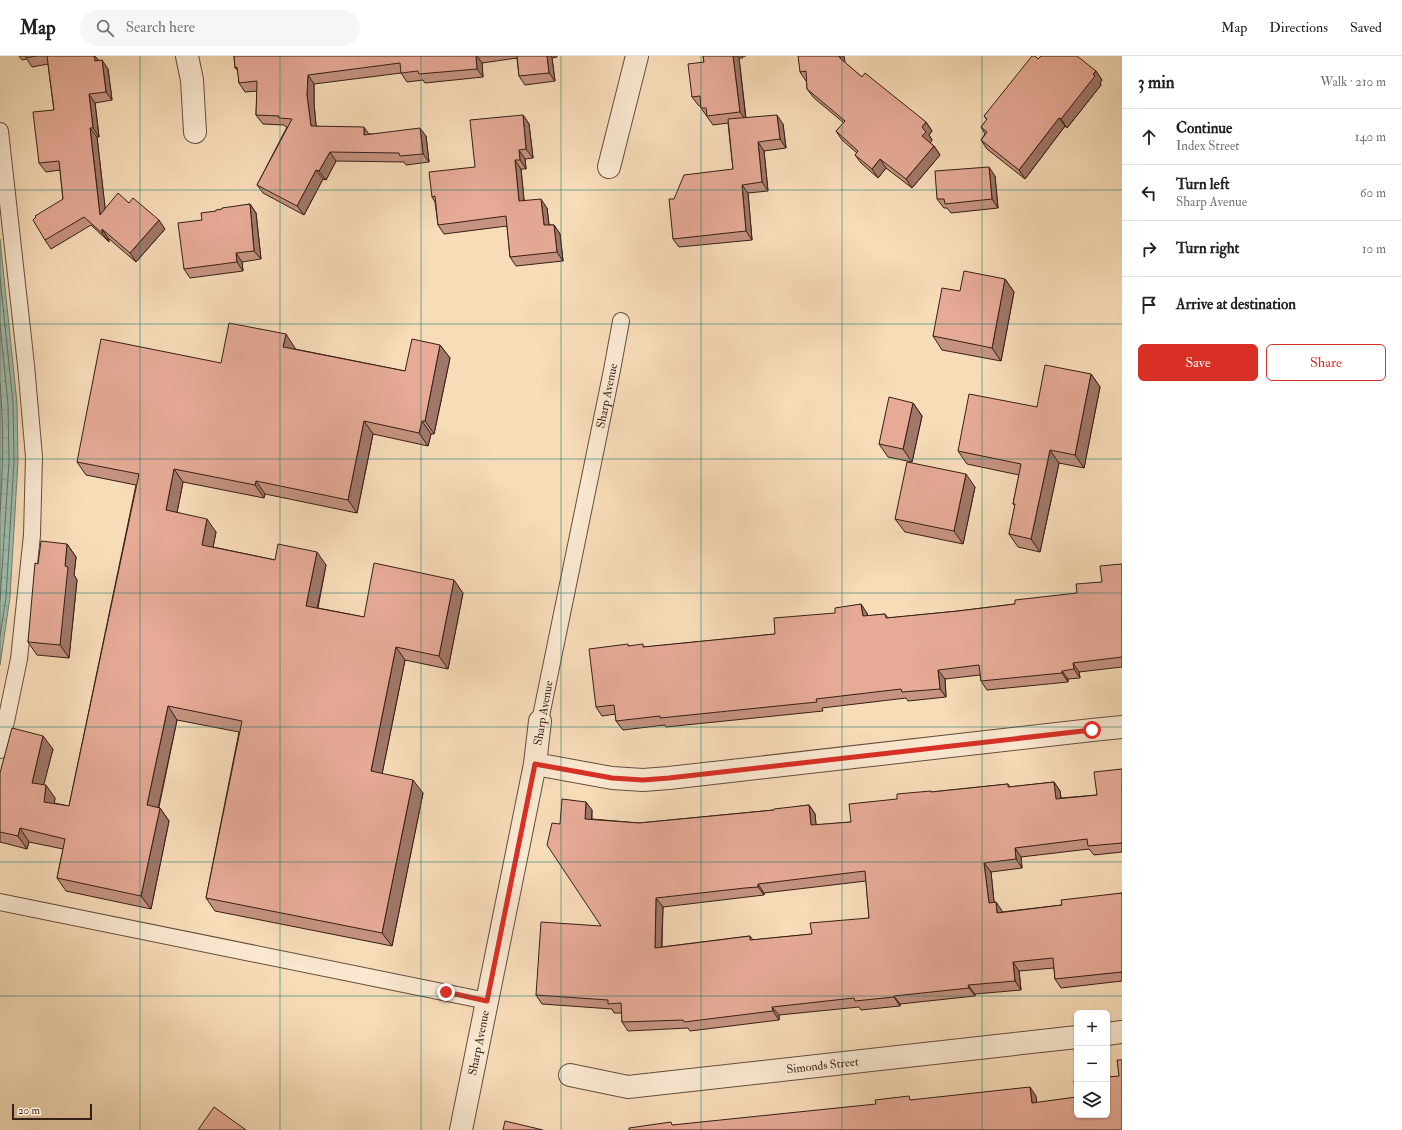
<!DOCTYPE html>
<html lang="en">
<head>
<meta charset="utf-8">
<style>
  body { margin:0; font-family:"IM FELL Double Pica",serif; background:#f6f6f6; color:#202124 }
  .controls { position:absolute; right:12px; bottom:12px; display:grid; overflow:hidden; border-radius:6px; box-shadow:0 1px 3px #0004 }
  .controls button { width:36px; height:36px; display:grid; place-items:center; padding:0; border:0; border-bottom:1px solid #e0e0e0; background:#fff; color:#202124; font:20px sans-serif }
  .scale { position:absolute; left:12px; bottom:10px; width:80px; box-sizing:border-box; padding-left:4px; border:2px solid #361f16; border-top:0; font-size:11px; line-height:14px; white-space:nowrap; color:#361f16; -webkit-text-stroke:3px #fae8d1; paint-order:stroke }
  .stop { position:absolute; width:12px; height:12px; margin:-9px; border:3px solid #d93025; border-radius:50%; background:#fff }
  .stop.end { background:#d93025; border-color:#fff; box-shadow:0 1px 4px #0008 }
  .list { margin:0; padding:0; list-style:none }
  h2 { display:flex; justify-content:space-between; align-items:center; height:52px; margin:0; padding:0 16px; font-size:17px }
  h2 small { font-size:13px; font-weight:400; color:#757577 }
  .list li { display:grid; grid-template-columns:26px 1fr auto; gap:12px; align-items:center; box-sizing:border-box; height:56px; padding:0 16px; border-top:1px solid #e0e0e0 }
  .list b { display:block; font-size:15px; white-space:nowrap }
  .list p { margin:0; font-size:13px; white-space:nowrap; color:#757577 }
  .list em { font-size:13px; font-style:normal; color:#757577 }
  .actions { display:flex; gap:8px; padding:12px 16px }
  .actions a { flex:1; padding:9px 0; border:1px solid #d93025; border-radius:6px; text-align:center; font-size:14px; color:#d93025 }
  .actions .main { background:#d93025; color:#fff }
  .icon { flex:none; width:22px; height:22px; fill:none; stroke:currentColor; stroke-width:2; stroke-linecap:round; stroke-linejoin:round }
  .map { position:relative; flex:none; width:1122px; height:1074px; overflow:hidden }
  header { display:flex; align-items:center; gap:24px; box-sizing:border-box; height:56px; padding:0 20px; background:#fff; border-bottom:1px solid #e0e0e0 }
  header strong { font-size:19px }
  nav { display:flex; gap:22px; margin-inline-start:auto; font-size:14px }
  .search { width:280px; height:36px; background:#f6f6f6; display:flex; align-items:center; gap:10px; box-sizing:border-box; padding:0 14px; border-radius:22px; color:#757577; font-size:15px }
  main { display:flex }
  aside { flex:1; background:#fff }
  .map>svg:first-child { display:block }
  .water { fill:url(#water-ripples); stroke:#747d6f }
  .lines { fill:none; stroke-linecap:round; stroke-linejoin:round }
  .shore { stroke:#6a6e60; stroke-width:1 }
  .lane-casing { stroke:#664e3e; stroke-width:18 }
  .street-casing { stroke:#664e3e; stroke-width:24 }
  .lane { stroke:#fae8d1; stroke-width:16 }
  .street { stroke:#fae8d1; stroke-width:22 }
  .wall { fill:#c69281; stroke:#361f16; fill-rule:evenodd }
  .shaded-wall { fill:#a17769; stroke:#361f16 }
  .building { fill:#e6aa96; stroke:#361f16; fill-rule:evenodd }
  .route { stroke:#d93025; stroke-width:5 }
  .grid { fill:none; stroke:#0f766e; stroke-width:1; stroke-opacity:0.55 }
  .labels { text-anchor:middle; stroke-width:3; stroke-linejoin:round; paint-order:stroke }
  .street-label { font-size:12px; fill:#361f16; stroke:#fae8d1 }
</style>
</head>
<body>
<header>
<strong>Map</strong>
<div class="search"><svg class="icon" aria-label="search" viewBox="0 0 24 24"><circle cx="10" cy="10" r="6"/><path d="M15 15l6 6"/></svg>Search here</div>
<nav><a>Map</a><a>Directions</a><a>Saved</a></nav>
</header>
<main>
<div class="map">
<svg width="1122" height="1074" viewBox="0 0 1122 1074">
  <defs>
    <pattern id="water-ripples" width="26" height="14" patternUnits="userSpaceOnUse"><rect width="26" height="14" fill="#9ebcab"/><path d="M2 4q2-2 4 0t4 0M15 11q2-2 4 0t4 0" fill="none" stroke="#89a192"/></pattern>
  </defs>
  <rect width="100%" height="100%" fill="#f7dcb8"/>
  <filter id="stains"><feTurbulence type="fractalNoise" baseFrequency=".005" numOctaves="4"/><feColorMatrix values="0 0 0 0 .2 0 0 0 0 .09 0 0 0 0 .02 0 0 0 .5 -.17"/></filter>
  <radialGradient id="worn" r=".72"><stop offset=".6" stop-color="#630" stop-opacity="0"/><stop offset="1" stop-color="#630" stop-opacity=".3"/></radialGradient>
  <polygon class="water" points="0,183 17,347 18,405 10,541 0,609"/>
  <g class="lines">
    <g class="shore">
      <polyline points="0,221 13,347 14,405 6,541 0,580"/>
      <polyline points="0,268 8,348 9,405 0,545"/>
      <path d="M0,327C4,371 3,414 0,457"/>
    </g>
    <defs>
      <g id="lane">
        <polyline points="0,75 26,309 34,401 32,479 19,603 0,694"/>
        <path id="s1" d="M540,665L612,314L621,265"/>
        <polyline points="0,846 487,945"/>
      </g>
      <g id="street">
        <polyline points="187,0 192,24 195,76"/>
        <polyline points="609,111 637,0"/>
        <polyline points="535,708 612,722 643,724 669,722 1092,674 1122,671"/>
        <polyline points="1107,978 1122,976"/>
        <path id="s2" d="M570,1019L628,1031L1077,981"/>
        <path id="s3" d="M461,1074L535,708L540,665"/>
      </g>
    </defs>
    <use href="#lane" class="lane-casing"/>
    <use href="#street" class="street-casing"/>
    <use href="#lane" class="lane"/>
    <use href="#street" class="street"/>
  </g>
  <g class="wall">
    <polygon points="19,0 95,0 98,4 108,13 112,44 95,47 99,81 97,81 105,153 129,147 165,173 136,206 108,182 109,186 91,169 51,193 45,184 63,143 60,114 46,116 39,107 54,54 48,8 32,11 27,3 22,4"/>
    <polygon points="234,0 557,0 557,1 552,2 555,25 525,29 519,20 517,2 482,7 483,21 425,27 423,24 407,26 401,17 314,28 314,48 316,70 369,78 426,80 429,106 406,109 404,106 336,105 326,124 323,123 304,159 263,137 257,129 287,71 286,71 284,69 263,68 256,59 257,35 245,36 239,27 238,15 235,12"/>
    <polygon points="703,0 746,0 742,0 743,2 739,2 746,62 783,68 786,92 764,95 768,135 748,137 752,184 679,191 673,183 674,143 733,113 728,67 713,69 701,52 701,50 699,50 692,41 704,6"/>
    <polygon points="1038,3 1096,15 1102,24 1100,27 1101,29 1067,72 1065,70 1025,123 987,93 981,84 985,78 981,71 987,64 984,60"/>
    <polygon points="845,7 862,21 926,66 932,75 929,79 932,84 930,87 934,90 940,99 912,132 886,112 878,122 861,107 855,99 857,97 842,84 836,75 844,67 814,42 807,33 807,25 806,25 800,16"/>
    <polygon points="523,59 529,68 533,102 525,103 526,113 521,113 524,144 547,152 549,169 554,169 560,178 563,205 516,210 510,201 507,170 444,178 438,169 435,146 432,141 475,111"/>
    <polygon points="995,120 998,152 951,157 947,152 944,152 937,143"/>
    <polygon points="250,148 256,157 261,203 242,206 243,215 190,222 184,213 202,164 216,155"/>
    <polygon points="1005,223 1014,236 1001,305 942,294 933,280 960,235"/>
    <polygon points="440,289 450,302 434,378 431,378 428,390 373,378 357,457 265,438 264,442 183,426 177,456 216,476 213,491 275,504 326,509 318,552 364,561 463,537 448,613 405,604 382,718 423,737 392,890 215,855 206,842 239,676 177,664 159,751 160,752 169,765 151,853 66,835 57,822 63,793 29,786 27,793 0,786 0,717 53,693 43,729 55,742 54,747 69,750 136,429 86,419 77,406 221,307 295,292 295,293 405,315"/>
    <polygon points="1091,318 1100,331 1084,412 1059,407 1040,496 1018,491 1009,478 1015,450 1013,448 1019,419 967,408 958,395 1037,351"/>
    <polygon points="913,347 922,360 912,406 888,401 879,388"/>
    <polygon points="975,431 963,488 905,476 895,463"/>
    <polygon points="67,488 76,501 74,519 77,524 69,602 37,599 28,586 38,508"/>
    <polygon points="1122,508 1122,611 1079,616 1080,622 1068,623 1068,626 987,634 981,625 980,619 945,623 946,641 908,645 906,642 822,652 823,655 666,671 665,669 623,674 616,665 616,658 602,660 596,651 628,590 645,591 775,578 867,557 868,560 885,558 888,562 958,555 1015,548 1077,537 1102,526"/>
    <path d="M1122,713V796L1094,799L1089,793L1021,801L1022,812L991,816L994,846H996L1002,856L1062,849L1122,837V925L1061,932L1055,923L1054,912L1019,915L1021,934L975,938V940L900,948V950L861,954L859,951L779,959V964L690,975L688,972L628,975L622,966V957H614L612,953L542,948L536,939L601,870L560,768L592,754V763L639,767L774,754L809,749L815,758L816,769L851,766L897,743L932,736L1008,728L1010,731L1054,726L1060,735L1061,742L1097,739ZM866,825L869,862L812,878L753,884L750,880L662,891L663,851L764,839V837Z"/>
  </g>
  <g class="shaded-wall">
    <polygon points="90,0 95,0 100,6 101,13"/>
    <polygon points="476,0 477,0 482,7 483,21 477,13"/>
    <polygon points="547,0 551,0 552,2 555,25 549,17"/>
    <polygon points="733,0 737,0 739,2 746,65 740,56"/>
    <polygon points="839,0 844,0 846,11 840,2"/>
    <polygon points="102,4 108,13 112,44 106,36"/>
    <polygon points="1096,15 1102,24 1100,27 1101,29 1067,72 1061,63"/>
    <polygon points="308,19 314,28 314,48 317,79 311,70 307,39"/>
    <polygon points="89,38 95,47 99,81 93,72"/>
    <polygon points="523,59 529,68 533,102 526,93"/>
    <polygon points="777,59 783,68 786,92 780,83"/>
    <polygon points="1059,62 1065,70 1025,123 1019,114"/>
    <polygon points="926,66 932,75 929,79 932,84 929,89 922,80 922,71"/>
    <polygon points="364,71 370,80 364,79"/>
    <polygon points="90,72 97,81 107,168 100,159"/>
    <polygon points="420,72 426,80 429,106 423,98"/>
    <polygon points="758,86 764,95 768,135 762,126"/>
    <polygon points="934,90 940,99 912,132 906,123"/>
    <polygon points="519,94 525,103 526,113 520,104"/>
    <polygon points="330,96 336,105 326,124 319,115"/>
    <polygon points="880,103 886,112 878,122 872,113"/>
    <polygon points="515,104 521,113 525,154 519,145"/>
    <polygon points="989,111 995,120 998,152 992,143"/>
    <polygon points="316,114 323,123 304,159 297,150"/>
    <polygon points="742,129 748,137 752,184 746,175"/>
    <polygon points="541,143 547,152 550,178 544,169"/>
    <polygon points="250,148 256,157 261,203 254,195"/>
    <polygon points="159,164 165,173 136,206 130,197"/>
    <polygon points="554,169 560,178 563,205 557,196"/>
    <polygon points="102,173 108,182 109,186 102,177"/>
    <polygon points="236,197 242,206 243,215 237,206"/>
    <polygon points="1005,223 1014,236 1001,305 992,292"/>
    <polygon points="286,278 295,292 292,304 283,291"/>
    <polygon points="440,289 450,302 434,378 425,365"/>
    <polygon points="1091,318 1100,331 1084,412 1075,399"/>
    <polygon points="913,347 922,360 912,406 903,393"/>
    <polygon points="364,365 373,378 357,457 348,444"/>
    <polygon points="422,365 431,378 428,390 419,377"/>
    <polygon points="1050,394 1059,407 1040,496 1031,483"/>
    <polygon points="174,413 183,426 175,467 166,454"/>
    <polygon points="966,418 975,431 963,488 954,475"/>
    <polygon points="256,425 265,438 264,442 255,429"/>
    <polygon points="207,463 216,476 211,502 202,489"/>
    <polygon points="67,488 76,501 74,519 77,524 69,602 60,589 65,510"/>
    <polygon points="317,496 326,509 315,563 306,550"/>
    <polygon points="454,524 463,537 448,613 439,600"/>
    <polygon points="861,548 867,557 869,569 863,560"/>
    <polygon points="396,591 405,604 380,728 371,715"/>
    <polygon points="1073,607 1079,616 1080,622 1074,613"/>
    <polygon points="938,614 945,623 946,641 940,633"/>
    <polygon points="1062,615 1068,623 1068,626 1062,617"/>
    <polygon points="168,650 177,664 156,762 147,749"/>
    <polygon points="43,680 53,693 41,740 32,727"/>
    <polygon points="413,724 423,737 392,890 382,877"/>
    <polygon points="1054,726 1060,735 1062,752 1056,743"/>
    <polygon points="46,729 55,742 53,759 44,746"/>
    <polygon points="586,746 592,754 591,772 585,763"/>
    <polygon points="809,749 815,758 817,778 811,769"/>
    <polygon points="160,752 169,765 151,853 141,840"/>
    <polygon points="20,772 29,786 27,793 18,780"/>
    <polygon points="1015,792 1021,801 1022,812 1016,803"/>
    <polygon points="984,807 991,816 995,856 989,847"/>
    <polygon points="758,828 764,837 764,839 758,831"/>
    <polygon points="656,842 663,851 661,901 655,892"/>
    <polygon points="996,846 1002,855 1003,865 997,857"/>
    <polygon points="1013,906 1019,915 1021,934 1015,925"/>
    <polygon points="968,929 975,938 975,940 969,932"/>
    <polygon points="894,940 900,948 900,950 894,941"/>
    <polygon points="772,951 779,959 779,964 773,955"/>
    <polygon points="1030,1031 1036,1040 1038,1056 1032,1047"/>
  </g>
  <g class="building">
    <polygon points="26,0 36,0 26,2"/>
    <polygon points="47,0 94,0 95,5 102,4 106,36 89,38 93,72 90,72 100,159 118,137 129,147 133,142 159,164 130,197 102,173 102,177 84,161 45,184 33,164 36,161 35,160 63,143 59,105 39,107 33,56 54,54"/>
    <polygon points="234,0 476,0 477,13 419,18 418,15 401,17 400,7 308,19 307,39 311,70 364,71 364,79 420,72 423,98 400,100 399,97 330,96 319,115 316,114 297,150 257,129 292,63 279,62 279,60 256,59 257,25 239,27 237,11 235,12"/>
    <polygon points="517,0 547,0 549,17 519,20"/>
    <polygon points="703,0 733,0 740,56 707,60 706,52 701,52 700,40 692,41 688,8 704,6"/>
    <polygon points="798,0 839,0 840,2 862,21 865,17 926,66 922,71 926,76 922,80 934,90 906,123 880,103 872,113 855,99 858,95 836,75 845,65 807,33 806,15 800,16"/>
    <polygon points="1032,0 1035,0 1038,3 1041,0 1077,0 1096,15 1093,18 1095,20 1061,63 1059,62 1019,114 981,84 987,76 981,71 987,63 984,60"/>
    <polygon points="523,59 526,93 519,94 520,104 515,104 519,145 541,143 544,169 554,169 557,196 510,201 506,160 438,169 435,140 432,141 429,116 475,111 470,64"/>
    <polygon points="777,59 780,83 758,86 762,126 742,129 746,175 673,183 669,143 674,143 684,119 733,113 728,63"/>
    <polygon points="989,111 992,143 945,148 944,143 937,143 935,115"/>
    <polygon points="250,148 254,195 236,197 237,206 184,213 178,167 202,164 201,157 216,155 216,154 222,153 222,152"/>
    <polygon points="964,215 1005,223 992,292 933,280 942,232 960,235"/>
    <polygon points="229,267 286,278 283,291 405,315 412,283 440,289 425,365 422,365 419,377 364,365 348,444 256,425 255,429 174,413 166,454 207,463 202,489 275,504 278,488 317,496 306,550 364,561 374,507 454,524 439,600 396,591 371,715 413,724 382,877 206,842 242,665 168,650 147,749 160,752 141,840 57,822 65,783 20,772 18,780 0,776 0,717 12,672 43,680 32,727 46,729 44,746 69,750 139,418 77,406 101,283 221,307"/>
    <polygon points="1045,309 1091,318 1075,399 1050,394 1031,483 1009,478 1015,448 1013,448 1021,408 958,395 969,338 1037,351"/>
    <polygon points="889,341 913,347 903,393 879,388"/>
    <polygon points="907,406 966,418 954,475 895,463"/>
    <polygon points="41,485 67,488 65,510 68,511 60,589 28,586 35,507 38,508"/>
    <polygon points="1122,508 1122,601 1073,607 1074,613 1062,615 1062,617 981,625 979,609 938,614 940,633 902,636 901,633 816,643 817,646 660,662 660,660 616,665 614,649 596,651 589,593 628,588 628,590 643,588 643,591 775,578 774,562 835,557 835,552 861,548 863,560 885,558 886,562 958,555 1015,548 1015,544 1077,537 1076,528 1102,526 1100,510"/>
    <path d="M1122,713V787L1088,790L1087,783L1015,792L1016,803L984,807L989,847L996,846L997,857L1062,849L1061,844L1122,837V916L1055,923L1053,902L1013,906L1015,925L968,929L969,932L894,940V941L855,945L854,942L772,951L773,955L684,966L683,964L622,966L621,947L608,948V944L536,939L541,866L601,870L547,789L552,767L560,768L562,743L586,746L585,763L639,767L774,754V753L809,749L811,769L851,766L849,748L897,743V738L931,735V736L1008,728V731L1054,726L1056,743L1097,739L1094,716ZM865,815L869,862L810,867L812,878L750,884V880L655,892L656,842L745,832L758,831V828Z"/>
    <polygon points="1117,1004 1122,1004 1122,1074 629,1074 629,1072 671,1066 672,1069 876,1048 875,1044 909,1040 910,1044 1030,1031 1032,1047 1076,1041 1074,1025 1077,1025 1077,1059 1107,1059 1107,1021 1119,1020"/>
    <polygon points="214,1051 246,1074 198,1074"/>
    <polygon points="505,1065 543,1074 503,1074"/>
  </g>
  <g class="lines">
    <polyline class="route" points="446,936 487,945 535,708 612,722 643,724 669,722 1092,674"/>
  </g>
  <path class="grid" d="M140,0V1074M280,0V1074M421,0V1074M561,0V1074M701,0V1074M842,0V1074M982,0V1074M0,134H1122M0,268H1122M0,403H1122M0,537H1122M0,671H1122M0,806H1122M0,940H1122"/>
  <g class="labels">
    <g class="street-label">
      <text dy="4" stroke="none"><textPath href="#s1" startOffset="332">Sharp Avenue</textPath></text>
      <text transform="translate(543 657) rotate(-80)" y="4">Sharp Avenue</text>
      <text dy="4" stroke="none"><textPath href="#s3" startOffset="89">Sharp Avenue</textPath></text>
      <text dy="4" stroke="none"><textPath href="#s2" startOffset="255">Simonds Street</textPath></text>
    </g>
  </g>
  <rect width="100%" height="100%" filter="url(#stains)"/>
  <rect width="100%" height="100%" fill="url(#worn)"/>
</svg>
<div class="controls">
<button>+</button>
<button>−</button>
<button><svg class="icon" aria-label="layers" viewBox="0 0 24 24"><path d="M12 4l9 5-9 5-9-5zM3 14l9 5 9-5"/></svg></button>
</div>
<div class="scale">20 m</div>
<div class="stop" style="left:1092px;top:674px"></div>
<div class="stop end" style="left:446px;top:936px"></div>
</div>
<aside>
<h2>3 min<small>Walk · 210 m</small></h2>
<ul class="list">
<li><svg class="icon" aria-label="ahead" viewBox="0 0 24 24"><path d="M12 20V5M6 11l6-6 6 6"/></svg><div><b>Continue</b><p>Index Street</p></div><em>140 m</em></li>
<li><svg class="icon" aria-label="left" viewBox="0 0 24 24"><path d="M17 20v-9H6M10 6l-5 5 5 5"/></svg><div><b>Turn left</b><p>Sharp Avenue</p></div><em>60 m</em></li>
<li><svg class="icon" aria-label="right" viewBox="0 0 24 24"><path d="M7 20v-9h11M14 6l5 5-5 5"/></svg><div><b>Turn right</b></div><em>10 m</em></li>
<li><svg class="icon" aria-label="arrive" viewBox="0 0 24 24"><path d="M6 21V4h12l-3 4 3 4H6"/></svg><div><b>Arrive at destination</b></div></li>
</ul>
<div class="actions"><a class="main">Save</a><a>Share</a></div>
</aside>
</main>
</body>
</html>
